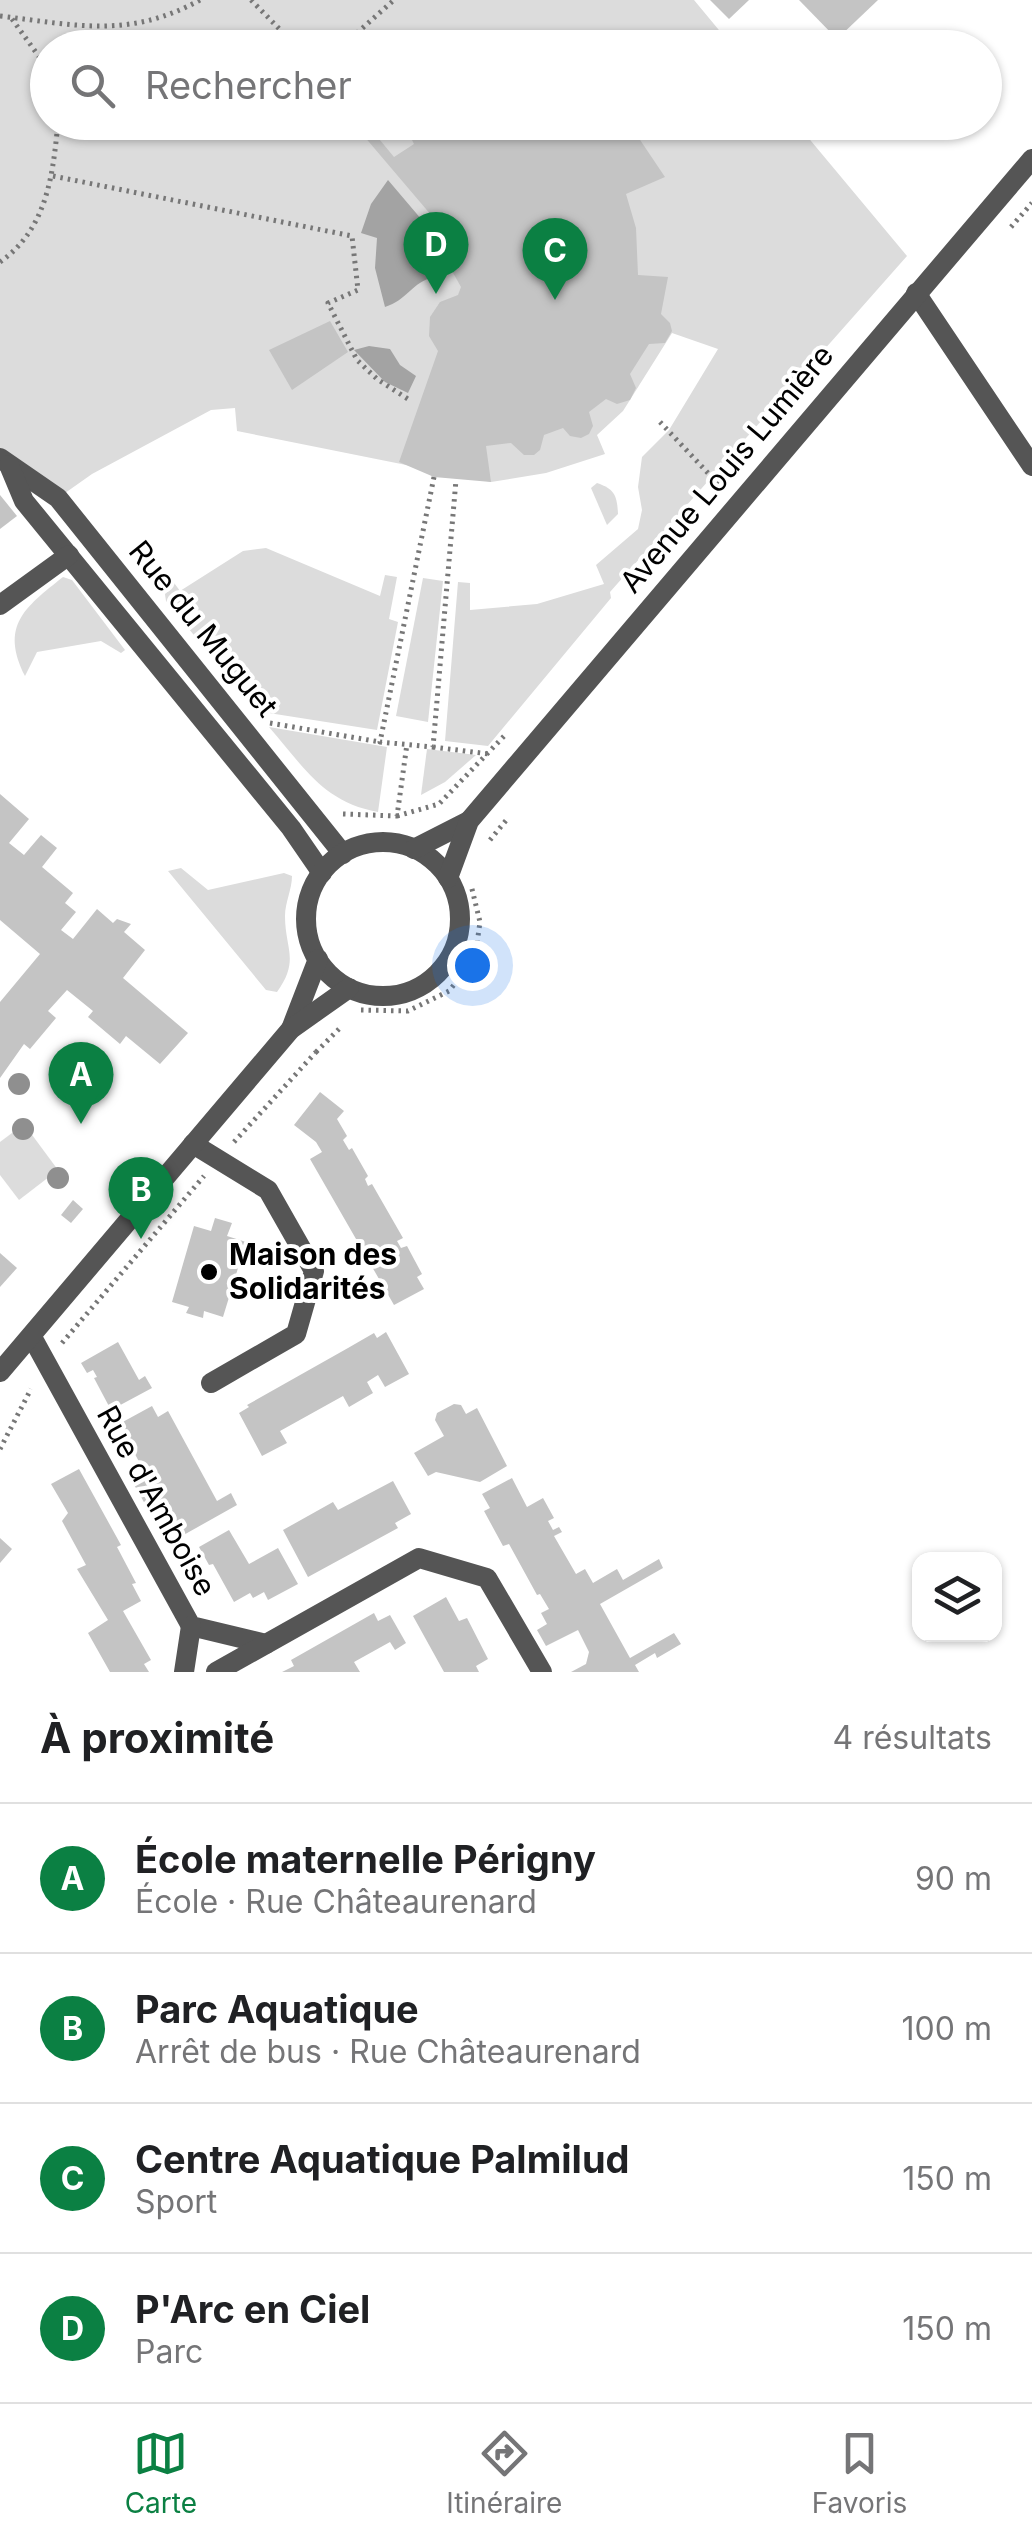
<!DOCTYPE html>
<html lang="fr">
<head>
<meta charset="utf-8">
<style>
  body { margin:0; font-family:Inter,sans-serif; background:#f2f2f2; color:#202124 }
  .controls { position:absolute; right:30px; bottom:30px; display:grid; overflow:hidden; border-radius:20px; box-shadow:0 2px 8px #0004 }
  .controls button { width:90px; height:90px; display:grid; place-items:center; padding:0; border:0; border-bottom:2px solid #e0e0e0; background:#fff; color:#202124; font:50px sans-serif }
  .you { position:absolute; left:472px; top:965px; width:35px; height:35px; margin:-25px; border:8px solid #fff; border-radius:50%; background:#1a73e8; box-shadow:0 0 0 15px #1a73e833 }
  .badge { display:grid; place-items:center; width:65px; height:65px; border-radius:50%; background:#0b8043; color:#fff; font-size:32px; font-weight:700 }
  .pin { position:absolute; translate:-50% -82px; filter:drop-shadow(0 2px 5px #0008) }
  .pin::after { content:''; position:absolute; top:52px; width:35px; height:30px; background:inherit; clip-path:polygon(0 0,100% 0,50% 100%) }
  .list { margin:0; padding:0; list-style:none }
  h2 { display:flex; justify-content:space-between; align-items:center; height:130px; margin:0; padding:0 40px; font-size:42px }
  h2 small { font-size:32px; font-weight:400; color:#757577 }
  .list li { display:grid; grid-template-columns:65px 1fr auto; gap:30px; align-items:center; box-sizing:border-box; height:150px; padding:0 40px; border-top:2px solid #e0e0e0 }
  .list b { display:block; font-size:38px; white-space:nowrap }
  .list p { margin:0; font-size:32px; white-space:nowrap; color:#757577 }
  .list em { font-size:32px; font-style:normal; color:#757577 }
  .icon { flex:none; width:55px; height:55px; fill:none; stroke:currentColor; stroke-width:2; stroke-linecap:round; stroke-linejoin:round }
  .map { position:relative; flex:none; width:1032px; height:1672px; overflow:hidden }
  .search { position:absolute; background:#fff; box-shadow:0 2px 8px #0004; left:30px; right:30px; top:30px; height:110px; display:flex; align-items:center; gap:25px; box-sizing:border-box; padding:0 35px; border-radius:55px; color:#757577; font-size:38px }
  .sheet { height:730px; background:#fff }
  nav { display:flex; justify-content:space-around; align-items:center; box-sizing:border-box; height:140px; border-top:2px solid #e0e0e0; background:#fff; font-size:28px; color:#757577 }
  nav a { display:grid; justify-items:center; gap:5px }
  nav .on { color:#0b8043 }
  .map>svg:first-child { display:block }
  .green { fill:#dcdcdc }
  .water { fill:#a3a3a3 }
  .building { fill:#c4c4c4 }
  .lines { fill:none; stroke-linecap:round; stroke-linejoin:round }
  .path { stroke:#777; stroke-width:5; stroke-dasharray:2.5 5; stroke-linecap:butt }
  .minor { stroke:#555; stroke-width:20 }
  .tertiary { stroke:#555; stroke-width:20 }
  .tree { fill:#8f8f8f }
  .poi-dot { fill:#000; stroke:#fff; stroke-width:4 }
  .labels { text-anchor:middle; stroke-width:8; stroke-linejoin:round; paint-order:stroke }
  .street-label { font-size:30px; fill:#000; stroke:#fff }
  .poi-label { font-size:30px; font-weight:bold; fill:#000; stroke:#fff; text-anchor:start }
</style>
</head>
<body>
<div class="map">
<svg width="1032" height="1672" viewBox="0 0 1032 1672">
  <rect width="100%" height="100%" fill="#fff"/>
  <g class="green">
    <polygon points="0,0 694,0 733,47 48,48 48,122 796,123 907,256 610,592 611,598 488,746 445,741 458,582 470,583 470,610 537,604 604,584 596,565 638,529 642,510 638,487 642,457 669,430 718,349 672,333 623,411 597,435 605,454 546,473 491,482 237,431 235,408 211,410 92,474 58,498 0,458"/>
    <path d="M597,483C615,489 617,496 618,514L607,525L591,488Z"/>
    <polygon points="266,548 380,596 385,575 397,577 389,619 398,622 377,730 256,711 166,601 164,588 172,580 180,591 243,551"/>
    <path d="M63,577L72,580L125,650L121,653L101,641L37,652L25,676C0,626 24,608 63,577Z"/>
    <polygon points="423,578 443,581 428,722 396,716"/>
    <path d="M269,727L387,747L378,812C323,802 304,767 269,727Z"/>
    <polygon points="427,749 476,755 445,782 421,795"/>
    <path d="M181,868L208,890L284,873L292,876C292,889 285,903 285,916C285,949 300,960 277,992L266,990L168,871Z"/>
    <polygon points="24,1124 58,1170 19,1200 0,1175 0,1142"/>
  </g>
  <g class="water">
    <path d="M388,180L433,233L426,259L430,278C410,285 407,300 385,307L375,268L377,238L361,233L371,204Z"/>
    <polygon points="369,346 390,349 400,365 416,376 408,393 385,382 354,350"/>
  </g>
  <g class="building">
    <polygon points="710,0 749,0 729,19"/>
    <polygon points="799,0 878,0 837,39"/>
    <polygon points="352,122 365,122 394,157 414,144 403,122 424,122 430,135 466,126 506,126 527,131 530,122 628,122 665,177 626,194 636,228 638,275 668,277 661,314 670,323 672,331 665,343 649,344 630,374 636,388 630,400 617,404 606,399 589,412 593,426 589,434 581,438 570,436 563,428 544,435 540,450 534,455 524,455 511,443 486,446 491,482 434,477 399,462 438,351 429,336 430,317 440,302 458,295 461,287 448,264 454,242"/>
    <polygon points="330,321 348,352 292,390 269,350"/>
    <polygon points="0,495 17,516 0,529"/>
    <polygon points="0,794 29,819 9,843 24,855 41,835 57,848 42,867 73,893 65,903 76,912 61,930 73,939 97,909 113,923 117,919 131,924 124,932 145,950 123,978 188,1033 160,1064 126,1036 120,1044 88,1017 93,1011 67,990 48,1011 56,1018 30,1049 24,1044 0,1078 0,1002 40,954 0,920"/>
    <polygon points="320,1092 344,1111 337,1119 347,1136 343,1140 349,1150 352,1148 368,1176 365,1179 368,1186 372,1184 403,1238 397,1241 401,1248 407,1246 422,1274 417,1277 424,1289 394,1305 310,1159 322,1152 316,1142 294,1125"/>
    <polygon points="73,1200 83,1209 71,1223 61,1215"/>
    <polygon points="215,1218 232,1223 227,1236 246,1242 223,1317 204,1311 203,1318 186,1313 189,1307 172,1302 194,1226 211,1231"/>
    <polygon points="0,1253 17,1268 0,1287"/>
    <polygon points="386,1332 409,1374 385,1387 378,1375 367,1382 373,1393 349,1407 343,1396 280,1431 287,1443 262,1456 239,1413 249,1407 247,1405 348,1348 374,1333 377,1338"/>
    <polygon points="118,1342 139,1380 145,1376 152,1388 111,1410 94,1378 97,1377 93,1370 87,1373 81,1363"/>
    <polygon points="454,1404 461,1405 466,1414 477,1408 507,1466 480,1482 436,1472 428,1476 414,1453 444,1436 435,1420 437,1413"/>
    <polygon points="152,1406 158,1417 168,1411 217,1501 231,1493 237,1505 180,1537 158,1497 145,1504 132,1481 145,1473 119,1424"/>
    <polygon points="79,1469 121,1545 117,1547 136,1583 132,1584 141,1601 123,1611 151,1660 144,1664 149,1672 110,1672 88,1633 108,1620 77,1569 86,1565 62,1521 68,1513 51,1484"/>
    <polygon points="512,1478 527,1507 543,1498 554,1518 548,1521 553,1530 559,1527 562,1532 554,1536 576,1574 585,1569 593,1583 617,1569 623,1580 659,1559 663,1568 600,1604 630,1658 674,1633 681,1644 657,1658 655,1653 635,1665 639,1672 571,1672 586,1664 589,1652 578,1630 546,1646 537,1630 547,1624 541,1613 549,1609 540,1594 537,1595 509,1544 503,1546 484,1511 490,1508 482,1494"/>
    <polygon points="393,1481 411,1514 395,1523 398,1528 308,1577 283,1530 333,1502 338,1510"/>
    <polygon points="229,1530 249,1564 278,1548 298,1584 268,1600 264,1592 253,1598 250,1593 234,1602 213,1564 209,1565 199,1547"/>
    <polygon points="0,1538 12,1549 0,1563"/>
    <polygon points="446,1597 459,1621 467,1618 488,1659 476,1666 479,1672 444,1672 413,1616"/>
    <polygon points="374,1613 378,1621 390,1615 406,1643 395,1650 390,1642 354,1662 360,1672 282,1672 294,1666 291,1660"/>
  </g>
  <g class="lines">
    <g class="path">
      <polyline points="251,0 298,48"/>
      <path d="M0,16C76,25 129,39 200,0"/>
      <polyline points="12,19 48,69"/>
      <polyline points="340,48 394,0"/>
      <polyline points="53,176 352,236 358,290 328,303 357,360 377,379 411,401"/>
      <polyline points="1011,227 1032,203"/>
      <path d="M0,262C47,229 53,175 58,122"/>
      <polyline points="660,422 723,489"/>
      <polyline points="434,477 380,742 433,747 456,480"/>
      <polyline points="270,723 380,742"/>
      <polyline points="433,747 489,754"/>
      <polyline points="343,814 397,816 407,744"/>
      <polyline points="397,816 439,804 507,733"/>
      <polyline points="490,840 508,818"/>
      <polyline points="361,1010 408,1011 449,991 475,958 480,922 471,885"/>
      <polyline points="316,1052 342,1026"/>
      <polyline points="234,1142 316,1052 314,1050"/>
      <polyline points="62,1343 204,1176"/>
      <polyline points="0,1449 31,1389"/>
    </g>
    <g class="minor">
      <polyline points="916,293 1032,466"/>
      <polyline points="0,458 58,498 343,854"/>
      <polyline points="9,465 24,501 291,828 322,873"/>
      <polyline points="0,605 69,555"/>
      <polyline points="193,1144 268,1190 314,1271 296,1334 211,1383"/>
      <polyline points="32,1337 191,1626 266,1644"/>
      <polyline points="184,1672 191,1626"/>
      <polyline points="216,1672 419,1558 487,1578 542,1672"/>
    </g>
    <g class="tertiary">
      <circle cx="383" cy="919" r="77"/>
      <polyline points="414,849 469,821"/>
      <polyline points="448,878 469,821 1032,159"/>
      <polyline points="291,1029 318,959"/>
      <polyline points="0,1372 291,1029 349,988"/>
    </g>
  </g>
  <g class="tree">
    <circle cx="19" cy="1084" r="11"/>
    <circle cx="23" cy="1129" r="11"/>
    <circle cx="58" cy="1178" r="11"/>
  </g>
  <circle class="poi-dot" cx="209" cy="1272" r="10"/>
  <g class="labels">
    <g class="street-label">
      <text transform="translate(727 469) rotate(-50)" y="10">Avenue Louis Lumière</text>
      <text transform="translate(203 629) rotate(51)" y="10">Rue du Muguet</text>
      <text transform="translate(156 1501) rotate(61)" y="10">Rue d'Amboise</text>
    </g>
    <g class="poi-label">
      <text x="229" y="1265">Maison des<tspan x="229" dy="34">Solidarités</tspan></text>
    </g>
  </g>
</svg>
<div class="controls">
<button><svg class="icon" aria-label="layers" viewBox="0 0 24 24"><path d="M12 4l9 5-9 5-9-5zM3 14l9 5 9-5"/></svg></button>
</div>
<div class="you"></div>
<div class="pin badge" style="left:81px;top:1124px">A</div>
<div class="pin badge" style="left:141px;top:1239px">B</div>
<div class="pin badge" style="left:555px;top:300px">C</div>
<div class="pin badge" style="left:436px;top:294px">D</div>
<div class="search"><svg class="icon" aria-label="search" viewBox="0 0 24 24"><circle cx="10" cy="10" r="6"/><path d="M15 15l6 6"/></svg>Rechercher</div>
</div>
<section class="sheet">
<h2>À proximité<small>4 résultats</small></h2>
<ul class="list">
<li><span class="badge">A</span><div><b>École maternelle Périgny</b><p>École · Rue Châteaurenard</p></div><em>90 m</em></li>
<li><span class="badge">B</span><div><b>Parc Aquatique</b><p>Arrêt de bus · Rue Châteaurenard</p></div><em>100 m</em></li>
<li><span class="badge">C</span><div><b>Centre Aquatique Palmilud</b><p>Sport</p></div><em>150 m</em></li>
<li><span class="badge">D</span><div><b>P'Arc en Ciel</b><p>Parc</p></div><em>150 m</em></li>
</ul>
</section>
<nav>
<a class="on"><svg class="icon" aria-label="map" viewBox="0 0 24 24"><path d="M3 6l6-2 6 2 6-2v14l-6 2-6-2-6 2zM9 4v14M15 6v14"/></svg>Carte</a>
<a><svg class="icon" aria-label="directions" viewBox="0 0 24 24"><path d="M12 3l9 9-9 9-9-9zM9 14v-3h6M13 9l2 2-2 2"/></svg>Itinéraire</a>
<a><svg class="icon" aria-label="saved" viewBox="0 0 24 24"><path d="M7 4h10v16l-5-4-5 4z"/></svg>Favoris</a>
</nav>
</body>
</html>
